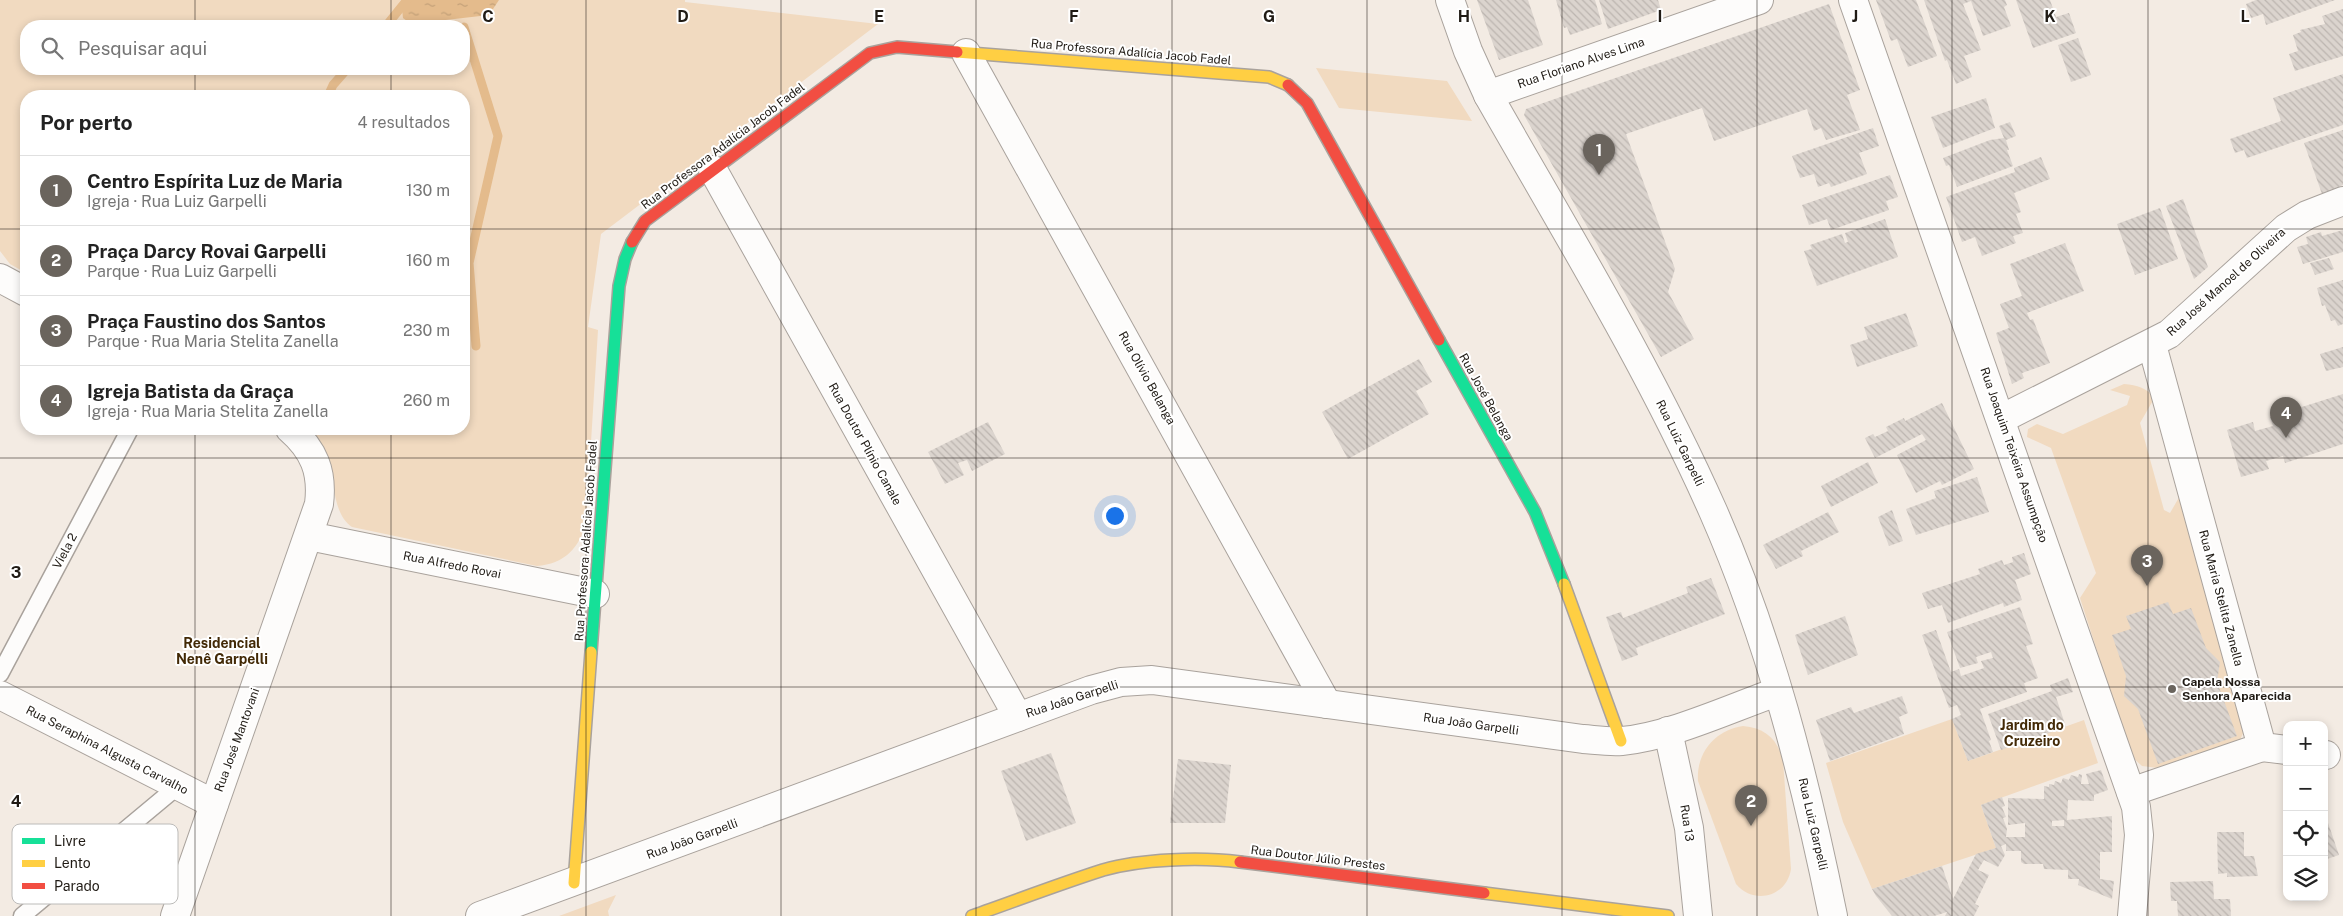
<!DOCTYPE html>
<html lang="pt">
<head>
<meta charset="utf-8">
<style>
  body { margin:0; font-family:"Public Sans",sans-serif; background:#f6f6f6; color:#222 }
  .controls { position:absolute; right:15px; bottom:15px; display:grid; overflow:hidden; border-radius:10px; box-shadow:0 2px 8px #0003 }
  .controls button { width:45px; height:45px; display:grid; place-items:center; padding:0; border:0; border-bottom:1px solid #e0e0e0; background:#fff; color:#222; font:25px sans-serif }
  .you { position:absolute; left:1114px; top:515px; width:18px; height:18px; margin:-12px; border:4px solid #fff; border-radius:50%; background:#1a73e8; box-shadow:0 0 0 8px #1a73e833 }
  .badge { display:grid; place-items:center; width:32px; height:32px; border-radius:50%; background:#6a645d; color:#fff; font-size:16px; font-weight:700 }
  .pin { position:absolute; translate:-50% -41px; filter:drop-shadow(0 1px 2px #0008) }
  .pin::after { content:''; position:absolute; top:26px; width:18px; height:15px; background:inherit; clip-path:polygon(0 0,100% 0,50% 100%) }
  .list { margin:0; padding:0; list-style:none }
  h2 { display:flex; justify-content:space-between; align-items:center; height:65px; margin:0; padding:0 20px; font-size:21px }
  h2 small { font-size:16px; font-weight:400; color:#767676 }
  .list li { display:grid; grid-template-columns:32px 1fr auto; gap:15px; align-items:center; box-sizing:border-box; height:70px; padding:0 20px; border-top:1px solid #e0e0e0 }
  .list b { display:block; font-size:19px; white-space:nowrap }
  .list p { margin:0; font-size:16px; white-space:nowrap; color:#767676 }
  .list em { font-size:16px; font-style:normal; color:#767676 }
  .icon { flex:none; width:28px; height:28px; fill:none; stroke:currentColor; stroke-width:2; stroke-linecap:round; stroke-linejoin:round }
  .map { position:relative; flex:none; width:2343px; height:916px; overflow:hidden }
  .search { position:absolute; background:#fff; box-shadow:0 2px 8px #0003; left:20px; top:20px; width:450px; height:55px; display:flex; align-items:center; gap:12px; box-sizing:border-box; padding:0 18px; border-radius:20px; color:#767676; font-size:19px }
  .panel { position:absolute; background:#fff; box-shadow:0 2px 8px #0003; left:20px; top:90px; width:450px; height:345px; border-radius:20px }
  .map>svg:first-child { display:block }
  .green { fill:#f1dac0; fill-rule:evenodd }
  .water { fill:url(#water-ripples) }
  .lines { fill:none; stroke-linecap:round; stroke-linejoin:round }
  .stream { stroke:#e4bb8c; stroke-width:9 }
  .building { fill:url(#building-back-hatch); fill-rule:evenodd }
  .lane-casing { stroke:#a9a29c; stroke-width:19 }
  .street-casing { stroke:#a9a29c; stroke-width:30 }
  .fast-casing { stroke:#a9a29c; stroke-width:14 }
  .slow-casing { stroke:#a9a29c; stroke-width:14 }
  .jam-casing { stroke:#a9a29c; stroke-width:14 }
  .lane { stroke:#fdfcfb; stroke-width:16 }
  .street { stroke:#fdfcfb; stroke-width:28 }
  .fast { stroke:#16e098; stroke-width:11 }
  .slow { stroke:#ffcf43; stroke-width:11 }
  .jam { stroke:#f24e42; stroke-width:11 }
  .grid { fill:none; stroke:#201b15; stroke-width:1; stroke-opacity:0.55 }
  .poi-dot { fill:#6a645d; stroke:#fff; stroke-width:2 }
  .labels { text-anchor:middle; stroke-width:4; stroke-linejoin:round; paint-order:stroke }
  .street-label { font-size:12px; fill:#201b15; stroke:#fff }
  .poi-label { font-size:12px; font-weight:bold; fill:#201b15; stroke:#fff; text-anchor:start }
  .neighbourhood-label { font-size:14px; font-weight:bold; fill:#422906; stroke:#fff }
  .key { fill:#fff; stroke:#bcbbb9; stroke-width:1 }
  .key-label { font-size:14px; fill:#201b15 }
  .grid-label { font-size:16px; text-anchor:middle; font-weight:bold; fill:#201b15; stroke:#fff; stroke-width:4; stroke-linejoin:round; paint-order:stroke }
</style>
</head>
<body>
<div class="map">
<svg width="2343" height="916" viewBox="0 0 2343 916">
  <defs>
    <pattern id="water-ripples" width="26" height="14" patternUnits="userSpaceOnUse" patternTransform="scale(1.25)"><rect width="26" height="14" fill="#e4bb8c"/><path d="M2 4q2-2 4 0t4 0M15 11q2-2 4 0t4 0" fill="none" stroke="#c3a078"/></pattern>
    <pattern id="building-back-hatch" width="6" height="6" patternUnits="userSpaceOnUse" patternTransform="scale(1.25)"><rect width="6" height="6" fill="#dbd4ce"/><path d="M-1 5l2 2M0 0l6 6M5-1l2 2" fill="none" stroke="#bcb5b0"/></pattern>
  </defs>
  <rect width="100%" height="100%" fill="#f3ebe3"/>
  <g class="green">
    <path d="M0,0H685V2L878,24L601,234L588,327L598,330L586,522C580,548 564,564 537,566L352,527C333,514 335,484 329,464C325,451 319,439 312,429H464V96H26V273L10,264L0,251ZM26,26H464V69H26Z"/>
    <polygon points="1316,68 1447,81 1472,121 1339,108"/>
    <path d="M2124,384C2138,385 2145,388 2155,397L2140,423L2164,510L2170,513L2181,494L2244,731L2240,740L2158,768L2142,766L2131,756L2080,598L2096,573L2051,448L2027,437L2028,429L2037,424L2063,434L2127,405L2130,396L2110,390Z"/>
    <polygon points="1952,719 1968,761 2084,720 2098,763 1981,805 1996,848 1872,889 1843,822 1826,763"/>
    <path d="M1743,726C1766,728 1778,740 1783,761L1791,869C1787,896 1755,906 1736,884L1698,781C1696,753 1715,730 1743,726Z"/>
    <polygon points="616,895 608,911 609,916 559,916"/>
  </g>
  <polygon class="water" points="401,0 499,0 489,15 411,24 403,18"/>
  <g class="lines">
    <g class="stream">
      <polyline points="386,26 407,0"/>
      <polyline points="464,27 498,136 469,263 476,346"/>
      <polyline points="328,96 333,85 347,69"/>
    </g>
  </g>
  <g class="building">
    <polygon points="1477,0 1528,0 1543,45 1499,60"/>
    <polygon points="1556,0 1595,0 1602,24 1570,35 1567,27 1564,28"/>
    <polygon points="1599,0 1658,0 1661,10 1608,29"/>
    <polygon points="1876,0 1916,0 1937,56 1908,67 1897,39 1891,41"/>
    <polygon points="1924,0 2005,0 2007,5 2004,7 2011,26 1983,36 1971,1 1963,4 1981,50 1964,56 1972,77 1956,84 1947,60 1945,61"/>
    <polygon points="2016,0 2050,0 2056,17 2069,13 2076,33 2033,48"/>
    <polygon points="2256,0 2335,0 2266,25 2263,14 2251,18 2246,4"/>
    <polygon points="1829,4 1860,90 1847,95 1860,130 1826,140 1821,128 1814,131 1807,109 1714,141 1702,108 1626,134 1675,269 1668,292 1694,339 1661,357 1524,115 1526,109"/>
    <polygon points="2343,9 2343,56 2295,71 2289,54 2298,51 2293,35 2301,32 2300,30 2325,24 2322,16"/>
    <polygon points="2078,38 2091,75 2071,82 2058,45"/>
    <polygon points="2343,74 2343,125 2247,158 2244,150 2235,153 2230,139 2281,121 2273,98"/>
    <polygon points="1986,98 1995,128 1943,148 1931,117"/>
    <polygon points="2010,122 2016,136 2006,140 2009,150 2007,150 2013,166 1957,187 1949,165 1946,166 1943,158 1990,140 2004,138 1999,126"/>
    <polygon points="1873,128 1879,146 1859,153 1867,174 1831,187 1829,183 1818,187 1814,174 1800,178 1792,156"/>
    <polygon points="2343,130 2343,185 2322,194 2304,143"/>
    <polygon points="2041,157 2050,179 2014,193 2021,212 2016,214 2023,233 2013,236 2016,243 1982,256 1975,237 1962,242 1946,197 2015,172 2014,168"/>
    <polygon points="1890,175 1898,197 1886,201 1889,210 1831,230 1827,219 1809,225 1802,205"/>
    <polygon points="2183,199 2208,267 2194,279 2166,206"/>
    <polygon points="2160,208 2178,259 2135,275 2117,224"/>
    <polygon points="1885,219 1898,257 1817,286 1804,251 1812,249 1810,245 1842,234 1845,243 1848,242 1845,233"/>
    <polygon points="2343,230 2343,252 2303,264 2297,247 2308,244 2306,237 2321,232 2322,236"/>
    <polygon points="2065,243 2084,291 2027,313 2030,320 2033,319 2050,363 2022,373 2024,378 2012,384 1996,333 2009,328 2000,304 2022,296 2010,264"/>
    <polygon points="2329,258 2334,269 2315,275 2310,263"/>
    <polygon points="2343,280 2343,324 2338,326 2335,320 2331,321 2325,305 2322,306 2317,288"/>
    <polygon points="1906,313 1918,346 1857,367 1850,345 1868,339 1864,327"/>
    <polygon points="2343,347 2343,367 2326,371 2320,354"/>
    <polygon points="1419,359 1432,382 1416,391 1429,414 1348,459 1322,412"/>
    <polygon points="2343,394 2343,444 2285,463 2283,456 2266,461 2269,469 2241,477 2227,430 2253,422 2255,431 2273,426 2270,417"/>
    <polygon points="1942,403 1974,469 1942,485 1940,481 1916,493 1897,455 1926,440 1922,434 1875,458 1865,438 1873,434 1875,437 1888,431 1886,427 1904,418 1905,421"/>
    <polygon points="988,422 1005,454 972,471 967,460 958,463 964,475 945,484 928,452"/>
    <polygon points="1868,462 1878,483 1831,507 1821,486"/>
    <polygon points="1977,477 1989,512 1916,535 1906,509 1936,498 1934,491"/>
    <polygon points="1892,510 1903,541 1889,546 1878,517"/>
    <polygon points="1828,512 1839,532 1801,551 1803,556 1776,569 1763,545"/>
    <polygon points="2024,553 2031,574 2015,580 2022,600 2004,607 2003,603 1948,623 1942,605 1928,609 1922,593 1980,574 1978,569 2002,560 2004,565 2013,562 2012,557"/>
    <polygon points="1711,578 1725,614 1636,648 1638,655 1622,661 1606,617 1621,612 1623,618 1688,593 1686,587"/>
    <polygon points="2168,602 2173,614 2191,608 2206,648 2220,662 2217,682 2237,736 2158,764 2138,709 2124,696 2126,676 2112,635 2131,629 2126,616"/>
    <polygon points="2020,607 2033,644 2026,646 2038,678 2024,683 2027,692 1980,709 1991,740 1989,741 1993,752 1968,761 1952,719 1961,715 1957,705 1949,708 1922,635 1936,630 1951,672 1959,669 1961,676 1984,668 1981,661 1993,658 1991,652 1976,657 1978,663 1960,668 1947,632"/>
    <polygon points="1845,616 1858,655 1808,675 1795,635"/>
    <polygon points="2068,678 2073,692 2056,697 2066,727 2001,750 1988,714 2052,691 2050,685"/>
    <polygon points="1902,696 1908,713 1899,717 1904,734 1830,761 1816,720 1851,707 1854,713"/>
    <polygon points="1051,753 1076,823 1026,841 1001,771"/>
    <polygon points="1178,759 1231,765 1225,823 1170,823"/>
    <path d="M2101,770L2108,790L2094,795V801L2068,800L2067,820L2112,816V852H2100V879L2114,881L2112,899L2078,885L2079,879H2068V870L2044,869L2043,864H2024L2021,862V851H2006V844L2001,846L2005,855L1998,867L1984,860L1978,870L1989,875L1975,904L1979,906L1974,916H1945L1947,912L1934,916H1892L1876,896L1872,889L1942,866L1953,899L1976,854L1996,848L1981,805L2002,797L2005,806L2002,807L2006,817L2003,818L2007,829L2006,837H2025V823L2008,825V798L2044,799V786L2049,787V784L2054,785L2055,781L2061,783L2063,778L2069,780L2071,775L2078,777L2079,774L2082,775L2081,784H2089L2086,774ZM2064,820V826H2052V821Z"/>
    <polygon points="2324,811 2339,855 2324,860"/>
    <polygon points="2217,832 2244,832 2244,856 2254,856 2258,876 2227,877 2227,873 2218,874"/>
    <polygon points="2213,881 2214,899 2230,899 2231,916 2178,916 2177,901 2171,901 2170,882"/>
  </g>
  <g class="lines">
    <defs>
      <g id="lane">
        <polyline points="0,674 130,429"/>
        <polyline points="22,916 178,786"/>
      </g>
      <g id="street">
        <path d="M1450,0L1468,51L1488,95C1566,232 1649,367 1713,511C1770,640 1805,778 1833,916"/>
        <polyline points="1853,0 2136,807 2139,835 2132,916"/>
        <polyline points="966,53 1327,704"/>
        <polyline points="1488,95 1759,0"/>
        <polyline points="713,170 1018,717"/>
        <polyline points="0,278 26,292"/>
        <polyline points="2001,419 2169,334 2286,228 2307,215 2343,201"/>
        <polyline points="309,536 595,594"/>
        <polyline points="0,695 214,804"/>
        <polyline points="1668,731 1689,828 1698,916"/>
        <polyline points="2262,747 2287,750"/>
        <polyline points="2324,755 2326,755"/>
        <polyline points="2131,792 2262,747 2152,345"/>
        <path d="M175,916L319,504C323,472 314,450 290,429"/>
        <path d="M480,916L1091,690L1121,682L1152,680L1583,739C1596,740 1609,742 1622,741C1669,737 1731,708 1777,692"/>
      </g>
      <g id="fast">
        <polyline points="1439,340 1535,512 1564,584"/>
        <polyline points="591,652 619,286 625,259 632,242"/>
      </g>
      <g id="slow">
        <polyline points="957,52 1269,77 1288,85"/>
        <polyline points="1564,584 1621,741"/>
        <polyline points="574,883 591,652"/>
        <polyline points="1484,893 1668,916"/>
        <path d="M972,916C1015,901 1059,884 1103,870C1141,859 1200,857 1240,862"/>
      </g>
      <g id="jam">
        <polyline points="1288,85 1307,103 1439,340"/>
        <polyline points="632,242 645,221 870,53 897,47 957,52"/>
        <polyline points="1240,862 1484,893"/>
      </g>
    </defs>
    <use href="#lane" class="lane-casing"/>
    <use href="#street" class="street-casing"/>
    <use href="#fast" class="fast-casing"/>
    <use href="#slow" class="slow-casing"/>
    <use href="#jam" class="jam-casing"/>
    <use href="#lane" class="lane"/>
    <use href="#street" class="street"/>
    <use href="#fast" class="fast"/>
    <use href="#slow" class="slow"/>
    <use href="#jam" class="jam"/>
  </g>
  <path class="grid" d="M195,0V26M391,0V26M586,0V916M781,0V916M976,0V916M1172,0V916M1367,0V916M1562,0V916M1757,0V916M1952,0V916M2148,0V916M195,69V96M391,69V96M0,229H26M464,229H2343M195,429V916M391,429V916M0,458H2343M0,687H2343"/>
  <circle class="poi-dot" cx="2172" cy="689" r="5"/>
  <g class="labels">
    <g class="street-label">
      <text transform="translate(1131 52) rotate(5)" y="4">Rua Professora Adalícia Jacob Fadel</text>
      <text transform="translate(1581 63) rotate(-19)" y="4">Rua Floriano Alves Lima</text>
      <text transform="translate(723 146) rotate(-37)" y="4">Rua Professora Adalícia Jacob Fadel</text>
      <text transform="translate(2226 282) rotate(-42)" y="4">Rua José Manoel de Oliveira</text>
      <text transform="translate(1147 378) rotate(61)" y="4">Rua Olívio Belanga</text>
      <text transform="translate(1486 397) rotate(61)" y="4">Rua José Belanga</text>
      <text transform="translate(1680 443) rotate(64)" y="4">Rua Luiz Garpelli</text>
      <text transform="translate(865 444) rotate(61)" y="4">Rua Doutor Plínio Canale</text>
      <text transform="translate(2014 455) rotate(71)" y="4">Rua Joaquim Teixeira Assumpção</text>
      <text transform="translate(586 541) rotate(-86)" y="4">Rua Professora Adalícia Jacob Fadel</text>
      <text transform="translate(65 551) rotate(-62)" y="4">Viela 2</text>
      <text transform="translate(452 565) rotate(11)" y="4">Rua Alfredo Rovai</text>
      <text transform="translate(2221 598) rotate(75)" y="4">Rua Maria Stelita Zanella</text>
      <text transform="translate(1072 699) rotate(-18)" y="4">Rua João Garpelli</text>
      <text transform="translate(1471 724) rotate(8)" y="4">Rua João Garpelli</text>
      <text transform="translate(237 740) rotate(-70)" y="4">Rua José Mantovani</text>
      <text transform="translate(107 750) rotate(27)" y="4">Rua Seraphina Algusta Carvalho</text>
      <text transform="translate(1687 823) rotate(81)" y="4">Rua 13</text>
      <text transform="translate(1813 824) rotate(77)" y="4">Rua Luiz Garpelli</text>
      <text transform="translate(692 839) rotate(-20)" y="4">Rua João Garpelli</text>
      <text transform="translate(1318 858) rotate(7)" y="4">Rua Doutor Júlio Prestes</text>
    </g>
    <g class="poi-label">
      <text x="2182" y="686">Capela Nossa<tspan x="2182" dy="14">Senhora Aparecida</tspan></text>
    </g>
    <g class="neighbourhood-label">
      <text x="222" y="648">Residencial<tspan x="222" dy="16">Nenê Garpelli</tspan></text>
      <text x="2032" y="730">Jardim do<tspan x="2032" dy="16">Cruzeiro</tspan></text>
    </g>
  </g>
  <rect x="12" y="824" width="166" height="80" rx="8" class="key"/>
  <rect x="22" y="838" width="23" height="6" fill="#16e098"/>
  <rect x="22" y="860" width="23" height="7" fill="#ffcf43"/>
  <rect x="22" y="883" width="23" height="6" fill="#f24e42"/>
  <g class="key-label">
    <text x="54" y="846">Livre</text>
    <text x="54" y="868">Lento</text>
    <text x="54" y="891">Parado</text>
  </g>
  <g class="grid-label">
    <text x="488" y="22">C</text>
    <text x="683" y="22">D</text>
    <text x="879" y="22">E</text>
    <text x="1074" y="22">F</text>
    <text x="1269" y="22">G</text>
    <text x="1464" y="22">H</text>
    <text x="1660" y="22">I</text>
    <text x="1855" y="22">J</text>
    <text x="2050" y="22">K</text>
    <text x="2245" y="22">L</text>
    <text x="16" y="578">3</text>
    <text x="16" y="807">4</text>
  </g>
</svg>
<div class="controls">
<button>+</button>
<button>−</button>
<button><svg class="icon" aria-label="locate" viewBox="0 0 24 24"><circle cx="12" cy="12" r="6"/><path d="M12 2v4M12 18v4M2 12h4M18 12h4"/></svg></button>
<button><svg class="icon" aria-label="layers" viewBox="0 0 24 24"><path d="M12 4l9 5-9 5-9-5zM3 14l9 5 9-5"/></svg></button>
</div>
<div class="you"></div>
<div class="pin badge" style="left:1599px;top:175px">1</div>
<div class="pin badge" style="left:1751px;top:826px">2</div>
<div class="pin badge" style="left:2147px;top:586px">3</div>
<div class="pin badge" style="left:2286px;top:438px">4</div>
<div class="search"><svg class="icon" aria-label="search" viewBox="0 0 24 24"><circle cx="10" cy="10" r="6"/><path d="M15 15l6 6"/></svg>Pesquisar aqui</div>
<section class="panel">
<h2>Por perto<small>4 resultados</small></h2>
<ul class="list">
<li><span class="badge">1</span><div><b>Centro Espírita Luz de Maria</b><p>Igreja · Rua Luiz Garpelli</p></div><em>130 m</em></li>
<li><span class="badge">2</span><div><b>Praça Darcy Rovai Garpelli</b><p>Parque · Rua Luiz Garpelli</p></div><em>160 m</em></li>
<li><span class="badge">3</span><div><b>Praça Faustino dos Santos</b><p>Parque · Rua Maria Stelita Zanella</p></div><em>230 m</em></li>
<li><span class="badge">4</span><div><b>Igreja Batista da Graça</b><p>Igreja · Rua Maria Stelita Zanella</p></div><em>260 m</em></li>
</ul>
</section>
</div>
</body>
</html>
